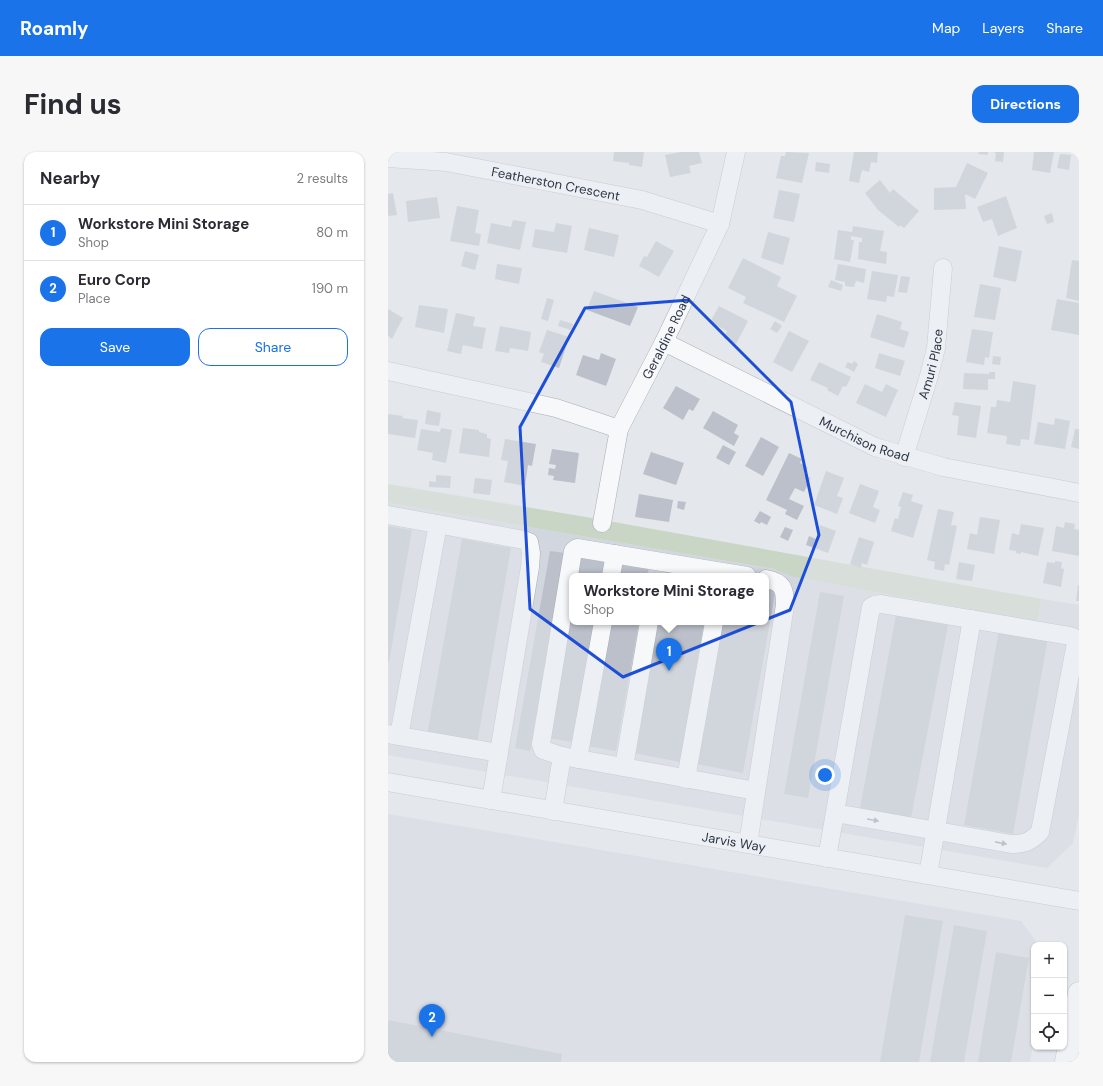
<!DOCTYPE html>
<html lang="en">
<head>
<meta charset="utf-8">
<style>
  body { margin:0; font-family:"DM Sans",sans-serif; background:#f7f7f7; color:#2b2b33 }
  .controls { position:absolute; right:12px; bottom:12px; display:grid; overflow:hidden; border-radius:8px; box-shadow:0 1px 3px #0004 }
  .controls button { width:36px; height:36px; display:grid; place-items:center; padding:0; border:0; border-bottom:1px solid #e1e1e2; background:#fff; color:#2b2b33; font:20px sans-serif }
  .you { position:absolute; left:437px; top:623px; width:14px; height:14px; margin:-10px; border:3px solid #fff; border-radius:50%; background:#1a73e8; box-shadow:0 0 0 6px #1a73e833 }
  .badge { display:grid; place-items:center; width:26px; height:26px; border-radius:50%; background:#1a73e8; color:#fff; font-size:13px; font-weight:700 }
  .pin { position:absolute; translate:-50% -33px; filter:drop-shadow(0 1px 2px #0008) }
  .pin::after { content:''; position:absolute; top:21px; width:14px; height:12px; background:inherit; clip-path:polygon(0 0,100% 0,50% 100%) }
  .popup { position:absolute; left:181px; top:421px; width:200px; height:52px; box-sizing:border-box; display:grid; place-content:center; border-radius:8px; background:#fff; filter:drop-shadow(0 1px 3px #0005); font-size:13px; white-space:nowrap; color:#7c7c81 }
  .popup b { font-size:15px; color:#2b2b33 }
  .popup::after { content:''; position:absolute; left:50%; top:100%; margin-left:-8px; border:8px solid transparent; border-top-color:#fff }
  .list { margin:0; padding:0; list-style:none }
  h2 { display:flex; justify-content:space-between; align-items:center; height:52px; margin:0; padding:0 16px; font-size:17px }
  h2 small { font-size:13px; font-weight:400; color:#7c7c81 }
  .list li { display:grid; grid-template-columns:26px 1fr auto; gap:12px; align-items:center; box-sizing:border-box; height:56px; padding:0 16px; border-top:1px solid #e1e1e2 }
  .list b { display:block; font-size:15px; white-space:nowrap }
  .list p { margin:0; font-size:13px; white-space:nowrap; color:#7c7c81 }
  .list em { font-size:13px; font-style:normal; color:#7c7c81 }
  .actions { display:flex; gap:8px; padding:12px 16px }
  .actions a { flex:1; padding:9px 0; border:1px solid #1a73e8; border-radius:12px; text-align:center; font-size:14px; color:#1a73e8 }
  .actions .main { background:#1a73e8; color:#fff }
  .icon { flex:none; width:22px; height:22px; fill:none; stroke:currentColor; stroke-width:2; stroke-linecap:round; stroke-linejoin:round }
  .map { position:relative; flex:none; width:691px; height:910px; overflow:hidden; border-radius:12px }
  header { display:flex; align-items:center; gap:24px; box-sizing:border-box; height:56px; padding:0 20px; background:#1a73e8; color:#fff }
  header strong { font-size:19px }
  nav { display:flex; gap:22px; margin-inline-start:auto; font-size:14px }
  .intro { display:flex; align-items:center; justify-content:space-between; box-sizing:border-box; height:96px; padding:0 24px }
  h1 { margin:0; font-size:28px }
  .button { padding:10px 18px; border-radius:12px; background:#1a73e8; color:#fff; font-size:14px; font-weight:700 }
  main { display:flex; gap:24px; padding:0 24px }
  aside { flex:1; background:#fff; border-radius:12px; box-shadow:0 1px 3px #0004 }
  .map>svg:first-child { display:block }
  .built { fill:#d2d6de; fill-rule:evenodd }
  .green { fill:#c9d6c5 }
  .building { fill:#bbc0ca }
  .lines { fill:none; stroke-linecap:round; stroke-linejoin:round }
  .minor-casing { stroke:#a9aeb7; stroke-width:19 }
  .major-casing { stroke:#a3abb8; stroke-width:23 }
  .minor { stroke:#f7f8fa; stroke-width:18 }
  .major { stroke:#fff; stroke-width:22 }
  .oneway { fill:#9196a0 }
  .marked { fill:none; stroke:#1d4ed8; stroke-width:3; stroke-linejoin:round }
  .labels { text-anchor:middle; stroke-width:3; stroke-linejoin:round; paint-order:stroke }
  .street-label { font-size:13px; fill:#2b3445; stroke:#f4f6f9 }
</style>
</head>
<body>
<header>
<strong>Roamly</strong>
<nav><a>Map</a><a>Layers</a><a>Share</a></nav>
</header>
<div class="intro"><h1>Find us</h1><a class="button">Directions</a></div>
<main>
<aside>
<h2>Nearby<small>2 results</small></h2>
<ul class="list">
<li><span class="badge">1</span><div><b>Workstore Mini Storage</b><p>Shop</p></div><em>80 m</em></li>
<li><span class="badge">2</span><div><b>Euro Corp</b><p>Place</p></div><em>190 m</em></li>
</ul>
<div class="actions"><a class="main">Save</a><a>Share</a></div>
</aside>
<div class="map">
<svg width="691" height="910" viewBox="0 0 691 910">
  <rect width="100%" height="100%" fill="#e4e7ec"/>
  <g class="built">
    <path d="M0,351L386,417L405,425L649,470L654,447L691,453V662L685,691L659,716L0,603ZM184,424H378V470H184Z"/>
    <polygon points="0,662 633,769 651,793 646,793 646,884 642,910 0,910"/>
  </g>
  <polygon class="green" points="0,332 198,365 654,447 649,470 405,425 386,417 0,351"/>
  <g class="building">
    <polygon points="226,0 256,0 254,15 241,13 241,11 225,9"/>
    <polygon points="293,0 311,0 314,11 301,14 303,21 282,25 277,3"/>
    <polygon points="398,0 421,1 414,31 388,26 393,4 397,4"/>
    <polygon points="466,0 490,0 489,11 483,10 481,20 474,18 471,31 461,29"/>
    <polygon points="591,0 600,0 600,3 590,2"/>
    <polygon points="605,0 616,0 615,10 607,9 608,1"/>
    <polygon points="646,0 666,0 662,21 644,18"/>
    <polygon points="672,2 683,3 681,18 669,16"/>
    <polygon points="428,10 442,12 441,21 427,19"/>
    <polygon points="579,11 600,21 587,47 577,42 578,57 546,58 546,36 568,35"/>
    <polygon points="492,28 502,41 505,37 531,59 516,76 512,73 511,75 490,58 477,41"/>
    <polygon points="391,38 412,42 406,70 385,66"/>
    <polygon points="5,41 9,63 0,64 0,42"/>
    <polygon points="618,44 629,76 610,84 604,67 595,70 589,55"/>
    <polygon points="49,45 52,66 20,70 18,49"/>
    <polygon points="69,54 91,58 87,81 93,82 91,94 62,89"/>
    <polygon points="664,61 666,70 659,72 656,64"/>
    <polygon points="125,68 138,70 132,98 99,91 103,71 123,75"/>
    <polygon points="168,71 184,74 179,101 144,95 147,77 166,80"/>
    <polygon points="465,74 496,79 492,99 499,100 498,112 470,107 471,90 474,90 474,86 463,84 463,88 466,88 462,110 446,107 450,78 464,80"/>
    <polygon points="201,76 231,83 226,105 196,98"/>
    <polygon points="380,80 402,86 395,113 373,106"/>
    <polygon points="268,89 286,99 271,125 251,114 256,104 259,105"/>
    <polygon points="611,94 634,99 628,130 605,125"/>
    <polygon points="77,99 91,103 87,118 73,114"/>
    <polygon points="355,106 393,125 389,134 409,144 396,170 355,151 358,145 340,136"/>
    <polygon points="684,108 691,109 691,149 678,146"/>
    <polygon points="109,112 134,116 131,132 107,127"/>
    <polygon points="450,112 478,117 476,131 468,129 466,135 457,134 457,130 447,128"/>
    <polygon points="484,119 510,123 506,145 499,144 498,150 479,147"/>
    <polygon points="513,124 522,125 519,141 510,140"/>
    <polygon points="443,128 455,133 453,139 440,135"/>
    <polygon points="592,132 613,136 607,168 586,165"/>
    <polygon points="206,139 250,155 242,174 199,158"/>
    <polygon points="159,146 166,148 160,169 153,167"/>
    <polygon points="669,147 691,151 691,183 663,178"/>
    <polygon points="31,153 60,157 56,181 27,175"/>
    <polygon points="331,154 360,169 348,192 336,186 339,179 322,170"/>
    <polygon points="0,157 15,166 4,187 0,184"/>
    <polygon points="68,161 87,165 85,174 98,176 94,197 75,193 73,202 59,199"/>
    <polygon points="489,162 514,170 512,177 521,180 516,196 482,185"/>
    <polygon points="172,168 185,172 183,178 170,174"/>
    <polygon points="387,169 394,174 389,181 382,177"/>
    <polygon points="112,174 143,180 140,199 122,196 121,201 107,199"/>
    <polygon points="584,177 605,180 601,206 597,205 596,213 578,210"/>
    <polygon points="159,178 181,185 171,216 153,210 156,202 151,200"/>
    <polygon points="401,179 421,189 404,220 385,210"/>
    <polygon points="213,201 228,207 218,234 188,223 195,203 211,208"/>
    <polygon points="491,201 517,209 512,224 487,216"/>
    <polygon points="605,204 613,205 612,213 604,212"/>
    <polygon points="466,209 470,212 466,220 457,215 460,210 464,212"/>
    <polygon points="431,210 463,225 458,235 455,234 450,244 439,238 440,236 422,228"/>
    <polygon points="601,220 607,220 607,227 600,227 600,238 575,237 576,221 601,222"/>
    <polygon points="625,229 648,233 641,288 633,287 632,294 618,292 619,284 599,281 603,255 608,255 609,248 622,250"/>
    <polygon points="477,232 494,240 498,232 510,238 498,265 468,251"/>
    <polygon points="288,234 312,247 305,259 301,257 295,268 275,256"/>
    <polygon points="567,250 593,254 588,286 569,283 571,264 564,263"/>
    <polygon points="39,258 53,261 51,274 37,272"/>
    <polygon points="325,259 350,273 346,281 351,284 346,294 315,276"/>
    <polygon points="0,262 15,264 14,266 30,268 27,286 0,282"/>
    <polygon points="667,266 682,269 677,297 646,292 650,270 666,273"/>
    <polygon points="53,276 64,278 58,311 44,308 45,301 29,298 33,277 52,280"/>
    <polygon points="75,276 91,278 91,280 99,282 99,286 103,287 101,305 71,301"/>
    <polygon points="687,277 691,277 691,297 683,295"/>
    <polygon points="373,285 391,295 375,324 357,314"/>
    <polygon points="117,287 148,292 144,314 140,313 137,334 116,330 120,309 113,308"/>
    <polygon points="335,293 348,300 341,313 328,306"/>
    <polygon points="164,297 191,301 187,331 165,328 166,324 160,323 161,316 167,317 168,313 161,312"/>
    <polygon points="263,300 296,311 288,333 255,322"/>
    <polygon points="401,301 414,307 412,311 420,315 416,322 423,326 416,340 407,336 401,347 416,354 409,368 397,362 399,358 378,348"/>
    <polygon points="438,319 456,326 449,344 455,346 449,362 426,353"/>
    <polygon points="48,323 63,324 62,336 41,335 41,329 48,330"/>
    <polygon points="87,326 104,328 102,343 85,341"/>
    <polygon points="472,332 491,339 485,355 492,358 487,371 461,361"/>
    <polygon points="515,340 525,343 523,349 535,353 525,386 503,379 507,366 510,367 513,355 510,354"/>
    <polygon points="251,342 285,348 281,370 247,365"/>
    <polygon points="290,349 298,350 296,358 289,356"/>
    <polygon points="550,357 566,360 563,373 569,374 561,413 557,412 556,419 546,417 547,410 539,408"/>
    <polygon points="372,359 383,365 379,373 373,370 372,372 366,369"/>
    <polygon points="592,365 612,368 606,402 579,397 582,381 589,383"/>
    <polygon points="677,370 687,372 686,377 691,378 691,404 664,399 668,374 676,376"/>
    <polygon points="633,372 656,376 650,404 633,400 633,402 628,401 628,399 621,398 624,381 631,383"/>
    <polygon points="432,373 448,379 440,401 418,393 421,384 428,387"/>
    <polygon points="0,374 24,378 1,510 0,510"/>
    <polygon points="397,375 405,378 400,389 392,385"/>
    <polygon points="471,385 486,390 479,413 474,411 473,416 462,412"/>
    <polygon points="74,387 123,396 89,592 39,583"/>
    <polygon points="162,399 177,401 142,599 127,596"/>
    <polygon points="193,405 216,409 214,424 190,424"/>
    <polygon points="667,409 674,410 673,416 676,417 673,435 655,431 659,410 667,411"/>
    <polygon points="571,410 587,413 584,429 568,427"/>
    <polygon points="231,411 261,416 259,424 229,424"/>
    <polygon points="278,418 308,424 277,424"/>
    <polygon points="690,433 691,433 691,449 688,449"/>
    <polygon points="378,435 388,437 355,621 308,612 333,470 378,470"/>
    <polygon points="432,440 456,444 420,646 396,642"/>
    <polygon points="183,460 184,470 206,470 184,590 161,586"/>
    <polygon points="508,463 560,473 523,666 472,656"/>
    <polygon points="221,470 251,470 228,599 198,594"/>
    <polygon points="268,470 316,470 292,610 245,601"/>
    <polygon points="611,478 660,486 625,682 576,673"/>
    <polygon points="517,763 555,769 531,910 492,910"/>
    <polygon points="566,773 599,779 576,910 542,910"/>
    <polygon points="608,800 641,806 623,910 590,910"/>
    <polygon points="0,868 174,902 173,910 0,910"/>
  </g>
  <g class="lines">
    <defs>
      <g id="minor">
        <path id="s1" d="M0,6L58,10L254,48L332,72"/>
        <path id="s2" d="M276,190L487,295L555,315L691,341"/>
        <polyline points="0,219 168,256 231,277"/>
        <path id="s3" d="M516,305L541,224L548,196L555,116"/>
        <polyline points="0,363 136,388 141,390 143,401 142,415 103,648"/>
        <path id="s4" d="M214,371L231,277L276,190L332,72L348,0"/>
        <polyline points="223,424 227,402"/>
        <polyline points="0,582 111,601"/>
        <polyline points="11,584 50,372"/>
        <polyline points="174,604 155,598 153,592 185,399 189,396 195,397 359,424"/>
        <polyline points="190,607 215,470"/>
        <polyline points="236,615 261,470"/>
        <polyline points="298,627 326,470"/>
        <path id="s5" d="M0,630L691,749"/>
        <polyline points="165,659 174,604 368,639"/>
        <path d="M360,692L397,453C397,437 395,430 378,427"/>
        <path d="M439,706L483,455L487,453L493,452L682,484L687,486L688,491L652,680C642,690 637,692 623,692L447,661"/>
        <polyline points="540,723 584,467"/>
      </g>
      <polyline id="major" points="678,910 691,841"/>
    </defs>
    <use href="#minor" class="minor-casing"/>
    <use href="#major" class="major-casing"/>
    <use href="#minor" class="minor"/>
    <use href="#major" class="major"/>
  </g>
  <defs><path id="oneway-solid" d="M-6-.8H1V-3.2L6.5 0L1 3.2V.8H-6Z"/></defs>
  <g class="oneway">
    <use href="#oneway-solid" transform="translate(485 668) rotate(10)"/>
    <use href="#oneway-solid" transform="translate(613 691) rotate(11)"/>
  </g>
  <path d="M0 0H691V910H0ZM301,148L403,250L431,383L402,458L235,525L142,457L132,275L197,156Z" fill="#e4e7ec" fill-opacity=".55" fill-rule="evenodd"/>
  <path class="marked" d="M301,148L403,250L431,383L402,458L235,525L142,457L132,275L197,156Z"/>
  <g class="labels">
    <g class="street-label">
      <text dy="5" stroke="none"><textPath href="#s1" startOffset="170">Featherston Crescent</textPath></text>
      <text dy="5" stroke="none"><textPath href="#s4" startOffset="199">Geraldine Road</textPath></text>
      <text dy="5" stroke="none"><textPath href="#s3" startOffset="97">Amuri Place</textPath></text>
      <text dy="5" stroke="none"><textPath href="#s2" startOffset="223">Murchison Road</textPath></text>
      <text dy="5" stroke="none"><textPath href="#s5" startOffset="351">Jarvis Way</textPath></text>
    </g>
  </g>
</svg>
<div class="controls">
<button>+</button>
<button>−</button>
<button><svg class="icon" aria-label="locate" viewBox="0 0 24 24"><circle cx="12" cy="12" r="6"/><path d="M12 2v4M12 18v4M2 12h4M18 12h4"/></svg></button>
</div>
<div class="you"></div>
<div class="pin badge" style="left:281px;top:519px">1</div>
<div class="popup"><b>Workstore Mini Storage</b>Shop</div>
<div class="pin badge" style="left:44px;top:885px">2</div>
</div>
</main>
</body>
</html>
